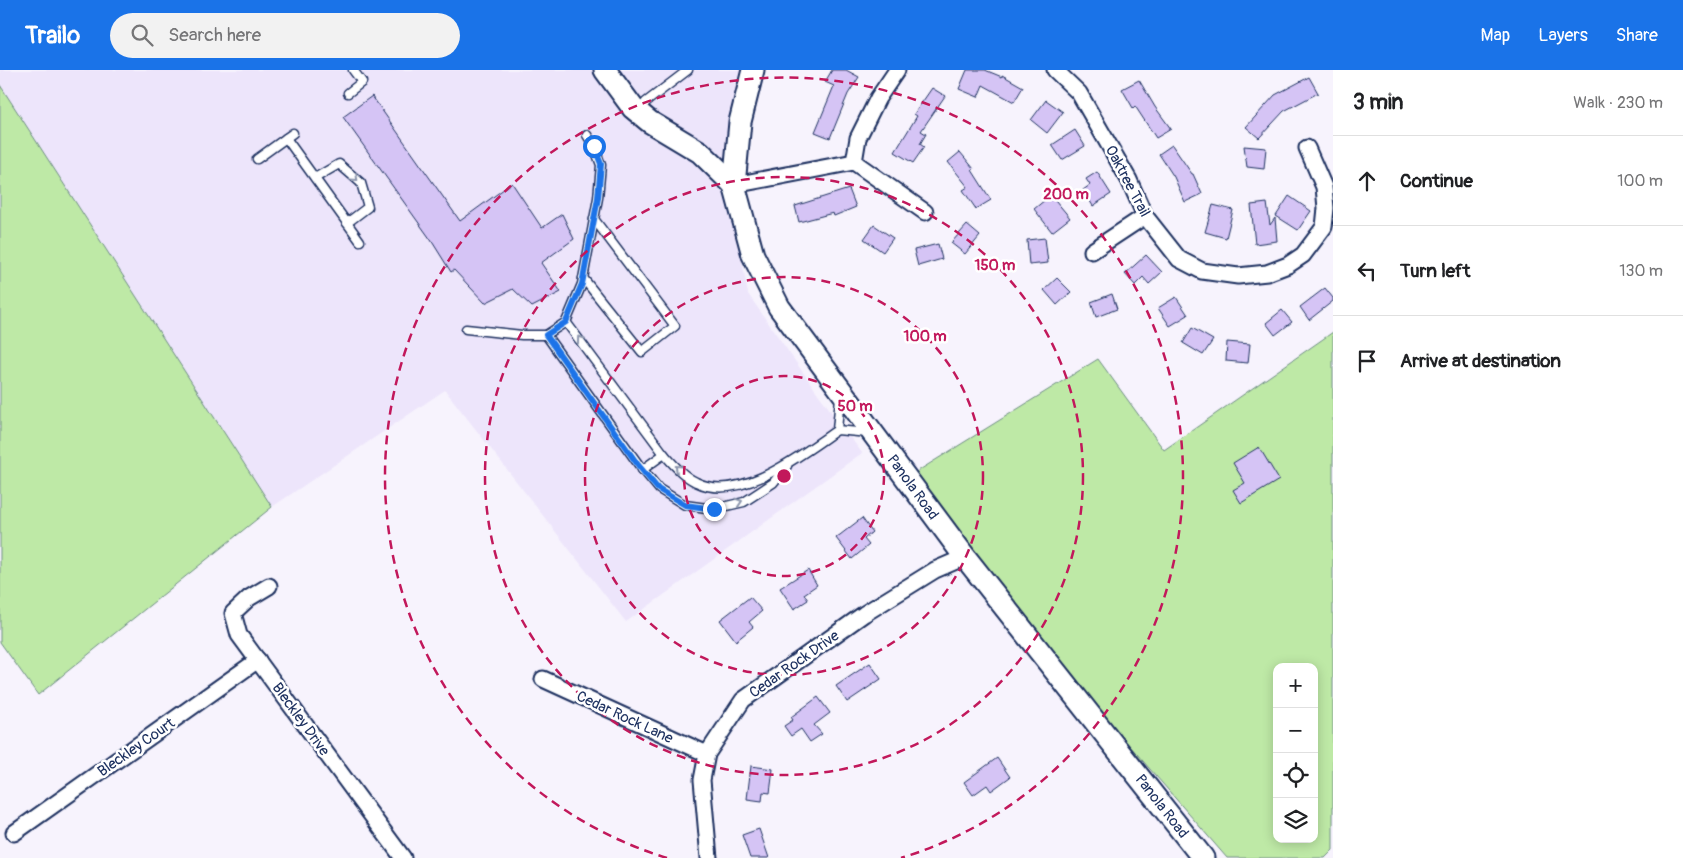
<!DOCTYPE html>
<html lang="en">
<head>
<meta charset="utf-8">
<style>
  body { margin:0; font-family:Pangolin,sans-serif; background:#f2f2f2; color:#202124 }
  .controls { position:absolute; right:15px; bottom:15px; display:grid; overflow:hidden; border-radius:10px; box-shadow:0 2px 12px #0003 }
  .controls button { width:45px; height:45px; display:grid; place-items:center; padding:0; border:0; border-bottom:1px solid #e0e0e0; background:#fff; color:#202124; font:25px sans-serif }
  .stop { position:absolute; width:15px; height:15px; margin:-11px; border:4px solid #1a73e8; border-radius:50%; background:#fff }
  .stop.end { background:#1a73e8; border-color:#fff; box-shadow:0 1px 5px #0008 }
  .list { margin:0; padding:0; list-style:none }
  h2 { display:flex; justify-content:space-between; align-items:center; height:65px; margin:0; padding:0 20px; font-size:21px }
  h2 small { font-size:16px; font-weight:400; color:#757577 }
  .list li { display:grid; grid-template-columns:32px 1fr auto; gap:15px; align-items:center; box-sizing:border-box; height:90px; padding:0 20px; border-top:1px solid #e0e0e0 }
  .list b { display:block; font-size:19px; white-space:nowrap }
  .list em { font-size:16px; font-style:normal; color:#757577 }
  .icon { flex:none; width:28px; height:28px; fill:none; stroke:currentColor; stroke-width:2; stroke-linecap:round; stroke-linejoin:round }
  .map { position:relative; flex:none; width:1333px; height:788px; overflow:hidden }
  header { display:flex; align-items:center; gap:30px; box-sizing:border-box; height:70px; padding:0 25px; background:#1a73e8; color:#fff }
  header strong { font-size:24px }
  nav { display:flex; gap:28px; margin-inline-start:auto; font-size:18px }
  .search { width:350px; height:45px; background:#f2f2f2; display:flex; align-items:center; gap:12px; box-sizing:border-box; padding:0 18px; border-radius:28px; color:#757577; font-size:19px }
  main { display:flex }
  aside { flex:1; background:#fff }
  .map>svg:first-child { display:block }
  .built { fill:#ede5fb }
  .green { fill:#bee9a6; stroke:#6c8c82; fill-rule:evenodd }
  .building { fill:#d5c4f5; stroke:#1b2f5e }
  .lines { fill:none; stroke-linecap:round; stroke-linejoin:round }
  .lane-casing { stroke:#1b2f5e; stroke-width:11 }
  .street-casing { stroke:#1b2f5e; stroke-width:19 }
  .secondary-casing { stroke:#1b2f5e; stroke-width:25 }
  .lane { stroke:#fff; stroke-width:8 }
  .street { stroke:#fff; stroke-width:15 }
  .secondary { stroke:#fff; stroke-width:21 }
  .oneway { stroke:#8d97ae }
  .route { stroke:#1a73e8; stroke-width:6 }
  .ring { fill:none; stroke:#c2185b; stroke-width:2.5; stroke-dasharray:9 6 }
  .labels { text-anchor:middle; stroke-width:5; stroke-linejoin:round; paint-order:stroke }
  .street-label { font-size:15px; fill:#1b2f5e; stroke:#fff }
  .centre { fill:#c2185b; stroke:#fff; stroke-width:2.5 }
  .ring-label { font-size:15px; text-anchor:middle; font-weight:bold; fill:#c2185b; stroke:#fff; stroke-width:5; stroke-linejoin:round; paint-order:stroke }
</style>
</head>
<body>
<header>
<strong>Trailo</strong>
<div class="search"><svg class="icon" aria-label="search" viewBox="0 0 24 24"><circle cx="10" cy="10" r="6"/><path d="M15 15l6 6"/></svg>Search here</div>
<nav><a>Map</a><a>Layers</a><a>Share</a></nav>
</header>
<main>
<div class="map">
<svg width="1333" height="788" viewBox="0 0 1333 788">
  <rect width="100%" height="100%" fill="#f7f3fd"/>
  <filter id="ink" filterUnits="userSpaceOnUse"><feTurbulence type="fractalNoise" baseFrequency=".02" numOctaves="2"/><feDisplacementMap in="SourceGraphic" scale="10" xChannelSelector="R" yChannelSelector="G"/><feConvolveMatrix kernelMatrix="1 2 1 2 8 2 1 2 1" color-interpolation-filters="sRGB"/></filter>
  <g filter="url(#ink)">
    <polygon class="built" points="0,0 752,0 730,124 748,224 819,325 862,383 626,552 445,320 272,437 0,15"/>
    <g class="green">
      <polygon points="0,15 272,437 38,625 0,572"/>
      <path d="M1333,262V780L1325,788H1227L961,481L913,404L1098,289L1164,380ZM1277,597H1314V769H1277Z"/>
    </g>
    <g class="building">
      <polygon points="832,0 846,0 859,7 848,24 830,68 815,62 834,16 825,12"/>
      <polygon points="967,0 985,0 1002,7 1002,5 1023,17 1014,32 983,15 978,27 959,19"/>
      <polygon points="1309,7 1318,23 1284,41 1259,68 1246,57 1275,25"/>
      <polygon points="1139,10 1155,37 1171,59 1156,68 1135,36 1133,38 1122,19"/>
      <polygon points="932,18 945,26 921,61 926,64 920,74 924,77 913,93 895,82 917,46 914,44"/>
      <polygon points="372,26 460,151 512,113 542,158 562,144 574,169 541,193 561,222 532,237 513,219 485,233 454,200 451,202 431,170 343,47"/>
      <polygon points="1046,30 1063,42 1047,63 1031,50"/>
      <polygon points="1075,60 1085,76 1062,90 1052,75"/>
      <polygon points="1172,75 1192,104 1193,104 1202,124 1185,132 1174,107 1159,84"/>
      <polygon points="1244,76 1266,78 1264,99 1247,97"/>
      <polygon points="960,82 974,99 972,100 991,130 976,139 963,120 968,117 948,92"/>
      <polygon points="1097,102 1111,124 1093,136 1083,120 1090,115 1086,109"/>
      <polygon points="849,119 856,137 834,146 833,143 799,152 795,136"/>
      <polygon points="1051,125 1070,148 1052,162 1034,139"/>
      <polygon points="1289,126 1311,141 1298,160 1276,146"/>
      <polygon points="1267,133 1270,155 1275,148 1277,171 1255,174 1251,135"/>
      <polygon points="1213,135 1233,140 1226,168 1205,162"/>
      <polygon points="874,155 893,168 883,182 864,169"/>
      <polygon points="967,155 980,166 965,184 951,173"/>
      <polygon points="1045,168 1048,193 1029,195 1027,170"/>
      <polygon points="938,174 942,189 918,196 914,180"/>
      <polygon points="1146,185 1162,202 1149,214 1143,207 1135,215 1125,204"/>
      <polygon points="1057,208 1071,222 1057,235 1044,220"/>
      <polygon points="1325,218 1333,228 1333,231 1309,250 1300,237"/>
      <polygon points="1112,224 1117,239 1096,247 1091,232"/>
      <polygon points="1176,227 1188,245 1170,256 1158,238"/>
      <polygon points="1282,240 1292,252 1275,265 1266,253"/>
      <polygon points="1192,258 1213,270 1203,285 1183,273"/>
      <polygon points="1227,272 1250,274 1248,293 1226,291"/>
      <polygon points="1259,377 1279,410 1241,433 1233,420 1245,413 1233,393"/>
      <polygon points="862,448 872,462 864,469 869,475 852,489 836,468"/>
      <polygon points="808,500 817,515 804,524 808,530 794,539 780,518"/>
      <polygon points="750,527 762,541 749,552 753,557 736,571 720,550"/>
      <polygon points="870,593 881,609 847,632 836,616"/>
      <polygon points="818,627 830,643 814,655 822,664 810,672 801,659 791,666 784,656 793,650 791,647"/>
      <polygon points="997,688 1010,707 991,721 987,715 973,725 964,712"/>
      <polygon points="751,696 773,699 770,723 763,722 762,731 747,729"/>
      <polygon points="759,759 769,788 750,788 742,765"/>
    </g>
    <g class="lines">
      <defs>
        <g id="lane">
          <polyline points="348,23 362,12 353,0"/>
          <polyline points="640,40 646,32 688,0"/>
          <polyline points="286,68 360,171"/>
          <polyline points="257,89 293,63"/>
          <polyline points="315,108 339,94 361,113 368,137 347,153"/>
          <polyline points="583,208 642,282 675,256 594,149"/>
          <path d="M566,252L664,384C673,394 683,406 696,412C740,434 802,384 837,360L868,363"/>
          <polyline points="466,259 522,265 546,265 566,252 582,214 598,128 601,95 594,76 587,65"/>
          <polyline points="546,265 639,395 659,419 685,435 714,439 744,432 773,413 787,396"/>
          <polyline points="837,360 840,327"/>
          <polyline points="642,400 664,384"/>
        </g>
        <g id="street">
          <polyline points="1055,0 1079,23 1129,110 1145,146 1179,189 1202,201 1238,206 1267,203 1288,195 1303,185 1324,157 1326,138 1324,117 1307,78"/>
          <polyline points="854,92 858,68 878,28 897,0"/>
          <polyline points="854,92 925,142"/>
          <polyline points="734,115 854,92"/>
          <polyline points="1092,181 1145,146"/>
          <polyline points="269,516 249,528 233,543 239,565 403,788"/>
          <polyline points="543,609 707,684"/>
          <polyline points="14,763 258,590"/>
          <polyline points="709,788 702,710 707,684 743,630 864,544 935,500 965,487"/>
        </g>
        <g id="secondary">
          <polyline points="605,0 633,38 650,52 700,82 734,115"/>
          <polyline points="753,0 740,52 734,115 753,185 779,237 965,487 1203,788"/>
        </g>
      </defs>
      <use href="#lane" class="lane-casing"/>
      <use href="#street" class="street-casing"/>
      <use href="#secondary" class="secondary-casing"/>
      <use href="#lane" class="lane"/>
      <use href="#street" class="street"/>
      <use href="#secondary" class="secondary"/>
    </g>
    <defs><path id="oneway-chevron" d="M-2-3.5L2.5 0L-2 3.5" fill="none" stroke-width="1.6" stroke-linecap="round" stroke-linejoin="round" transform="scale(1.25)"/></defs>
    <g class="oneway">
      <use href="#oneway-chevron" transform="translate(355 108) rotate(42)"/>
      <use href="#oneway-chevron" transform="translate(580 269) rotate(-126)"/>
      <use href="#oneway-chevron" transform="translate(678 398) rotate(-138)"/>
      <use href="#oneway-chevron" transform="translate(739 432) rotate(-18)"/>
    </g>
  </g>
  <g class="lines" filter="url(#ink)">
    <polyline class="route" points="594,76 601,94 598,128 582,214 566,252 546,265 638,395 658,419 685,435 714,439"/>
  </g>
  <g class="ring">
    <circle cx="784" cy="406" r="100"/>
    <circle cx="784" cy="406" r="199"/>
    <circle cx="784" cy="406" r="299"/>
    <path d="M667 788A399 399 0 1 1 901 788"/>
  </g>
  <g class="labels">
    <g class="street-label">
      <text transform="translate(1128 111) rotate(62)" y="5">Oaktree Trail</text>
      <text transform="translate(913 417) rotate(54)" y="5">Panola Road</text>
      <text transform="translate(794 594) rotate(-35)" y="5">Cedar Rock Drive</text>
      <text transform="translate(625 647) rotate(25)" y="5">Cedar Rock Lane</text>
      <text transform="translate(301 649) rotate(54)" y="5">Bleckley Drive</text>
      <text transform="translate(136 677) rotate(-35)" y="5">Bleckley Court</text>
      <text transform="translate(1162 736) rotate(52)" y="5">Panola Road</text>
    </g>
  </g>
  <circle cx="784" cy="406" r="8" class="centre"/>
  <g class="ring-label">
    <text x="1066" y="129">200 m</text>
    <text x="995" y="200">150 m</text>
    <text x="925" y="271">100 m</text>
    <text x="855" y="341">50 m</text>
  </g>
</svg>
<div class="controls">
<button>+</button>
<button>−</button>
<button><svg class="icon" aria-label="locate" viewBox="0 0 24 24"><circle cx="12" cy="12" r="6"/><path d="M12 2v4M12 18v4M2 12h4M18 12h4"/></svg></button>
<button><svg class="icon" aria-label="layers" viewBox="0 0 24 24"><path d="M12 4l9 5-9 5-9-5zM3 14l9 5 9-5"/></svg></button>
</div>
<div class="stop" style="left:594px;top:76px"></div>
<div class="stop end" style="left:714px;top:439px"></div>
</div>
<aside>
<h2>3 min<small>Walk · 230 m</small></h2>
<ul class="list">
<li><svg class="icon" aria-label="ahead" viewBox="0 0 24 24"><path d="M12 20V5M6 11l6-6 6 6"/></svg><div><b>Continue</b></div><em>100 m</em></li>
<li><svg class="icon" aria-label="left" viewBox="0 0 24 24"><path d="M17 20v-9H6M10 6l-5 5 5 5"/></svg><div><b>Turn left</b></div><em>130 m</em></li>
<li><svg class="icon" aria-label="arrive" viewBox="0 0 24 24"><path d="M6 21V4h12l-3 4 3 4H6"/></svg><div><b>Arrive at destination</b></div></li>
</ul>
</aside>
</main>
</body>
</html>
